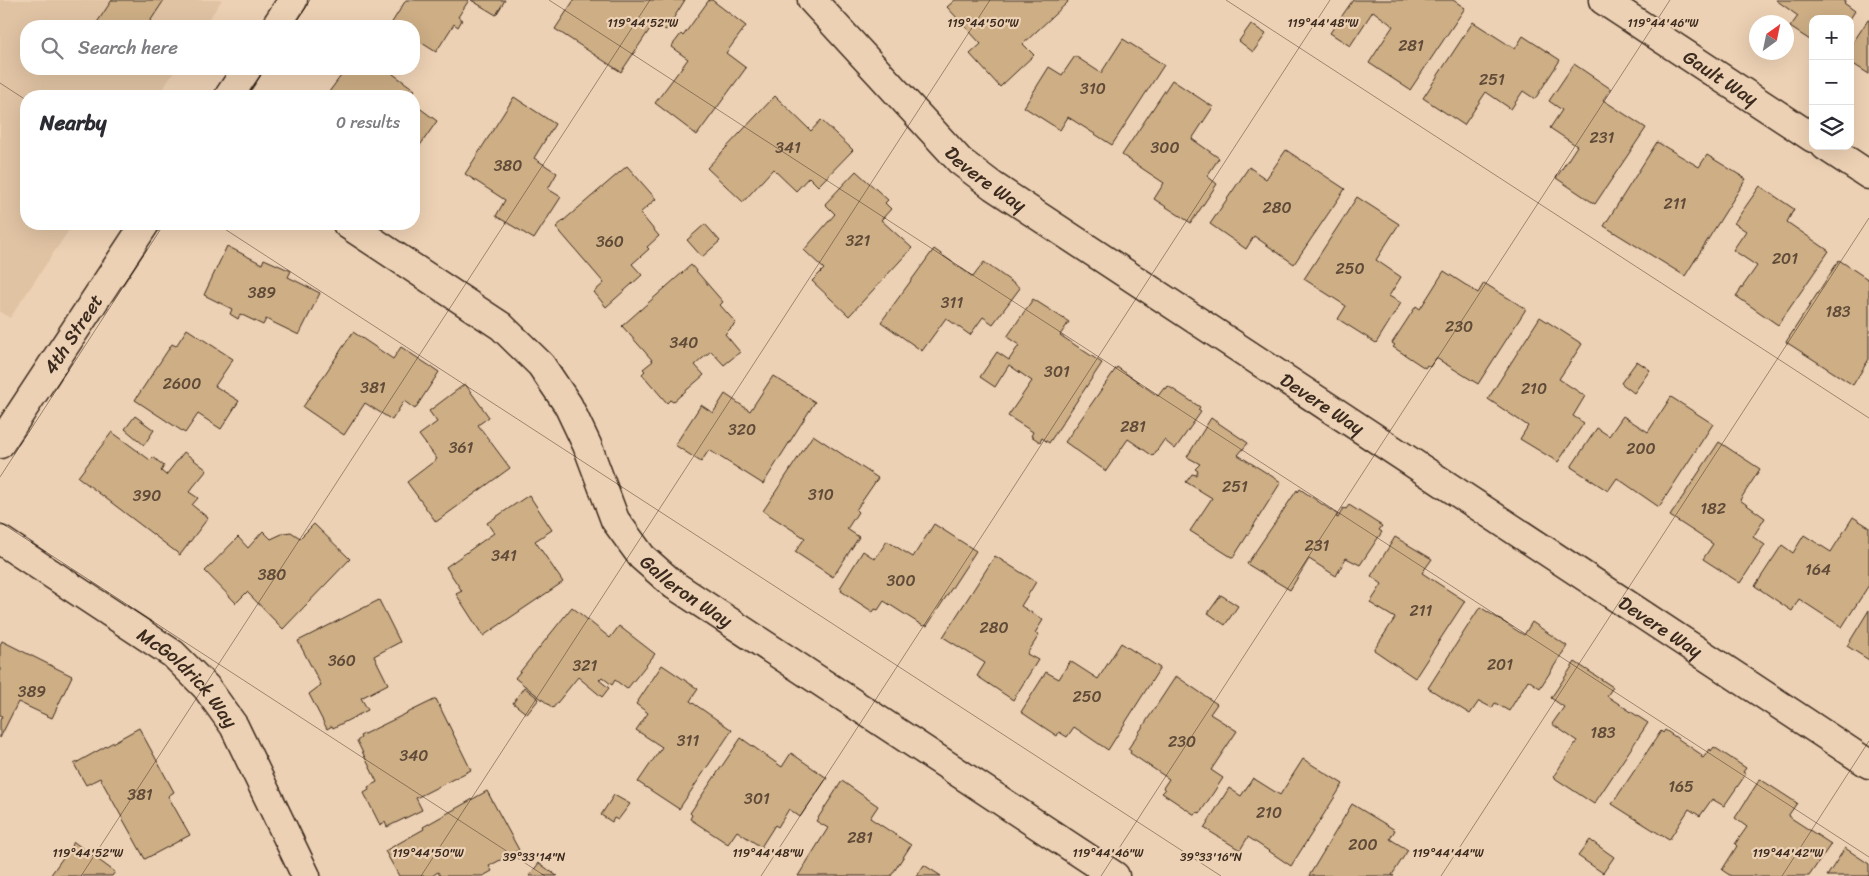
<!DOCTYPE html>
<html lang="en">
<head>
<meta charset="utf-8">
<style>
  body { margin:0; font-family:Sriracha,sans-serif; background:#f7f7f7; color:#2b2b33 }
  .controls { position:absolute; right:15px; top:15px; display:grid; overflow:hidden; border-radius:10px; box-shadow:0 5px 20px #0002 }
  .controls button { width:45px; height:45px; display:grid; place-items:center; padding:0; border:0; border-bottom:1px solid #e1e1e2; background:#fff; color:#2b2b33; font:25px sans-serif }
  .compass { position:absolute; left:1749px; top:15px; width:45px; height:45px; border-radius:50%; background:#fff; box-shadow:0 5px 20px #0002; rotate:33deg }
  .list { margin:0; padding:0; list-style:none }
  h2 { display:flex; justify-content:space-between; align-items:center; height:65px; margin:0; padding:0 20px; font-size:21px }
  h2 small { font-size:16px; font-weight:400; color:#7c7c81 }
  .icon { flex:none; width:28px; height:28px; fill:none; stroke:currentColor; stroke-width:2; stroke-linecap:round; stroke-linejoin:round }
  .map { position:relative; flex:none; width:1869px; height:876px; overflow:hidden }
  .search { position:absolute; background:#fff; box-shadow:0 5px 20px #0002; left:20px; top:20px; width:400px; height:55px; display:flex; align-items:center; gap:12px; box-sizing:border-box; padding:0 18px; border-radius:20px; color:#7c7c81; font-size:19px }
  .panel { position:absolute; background:#fff; box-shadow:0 5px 20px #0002; left:20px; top:90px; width:400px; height:140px; border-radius:20px }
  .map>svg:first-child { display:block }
  .built { fill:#e0c3a3 }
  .building { fill:#cdae85; stroke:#3b2a1e }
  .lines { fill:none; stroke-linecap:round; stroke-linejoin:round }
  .minor-casing { stroke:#3b2a1e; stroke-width:31 }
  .tertiary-casing { stroke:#3b2a1e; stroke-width:31 }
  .minor { stroke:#edd1b4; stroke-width:28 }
  .tertiary { stroke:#edd1b4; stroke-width:28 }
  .ticks { fill:none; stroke:#3b2a1e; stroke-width:1; stroke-opacity:0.45 }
  .labels { text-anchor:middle; stroke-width:4.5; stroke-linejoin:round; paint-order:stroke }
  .number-label { font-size:16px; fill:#604b38 }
  .street-label { font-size:19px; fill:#3b2a1e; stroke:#edd1b4 }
  .ticks-label { font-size:12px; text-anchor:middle; fill:#3b2a1e; stroke:#edd1b4; stroke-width:4.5; stroke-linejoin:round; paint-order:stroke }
</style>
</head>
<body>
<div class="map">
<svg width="1869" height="876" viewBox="0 0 1869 876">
  <rect width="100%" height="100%" fill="#edd1b4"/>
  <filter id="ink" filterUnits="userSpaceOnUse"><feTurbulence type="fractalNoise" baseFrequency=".02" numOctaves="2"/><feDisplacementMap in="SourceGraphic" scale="10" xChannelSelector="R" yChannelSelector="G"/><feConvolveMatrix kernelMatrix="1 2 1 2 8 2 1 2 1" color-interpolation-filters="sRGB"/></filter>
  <g filter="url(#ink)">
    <polygon class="built" points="0,0 222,0 204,26 26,26 26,69 176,69 158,96 26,96 26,224 73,224 10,318 0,312"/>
    <g class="building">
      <polygon points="112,0 164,0 147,26 100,26 96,24"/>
      <polygon points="406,0 469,0 458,17 462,20 458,27 454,24 436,52 414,38 414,26 395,26 391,24"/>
      <polygon points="471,0 505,0 496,15"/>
      <polygon points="574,0 685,0 666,30 654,23 621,72 555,29"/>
      <polygon points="709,0 712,0 746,26 726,53 746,68 697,135 655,103 688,59 671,47 681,34 683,36"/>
      <polygon points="955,0 1067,0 1068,2 1023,44 1034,55 1000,87 970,54 981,44 947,7"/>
      <polygon points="1353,0 1453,0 1465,8 1410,90 1369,63 1393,26 1373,11 1350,46 1330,33"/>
      <polygon points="1776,0 1846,0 1844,3 1855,11 1850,19 1813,19 1813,42 1790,27 1798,16"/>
      <polygon points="1868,20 1869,20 1869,74 1850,62 1850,47"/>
      <polygon points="1473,22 1515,49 1523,36 1560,60 1535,99 1523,91 1511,109 1486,92 1464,125 1423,98"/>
      <polygon points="1251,24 1266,34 1253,52 1239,41"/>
      <polygon points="1123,39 1164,65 1112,145 1068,117 1060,130 1024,107 1049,67 1062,75 1075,56 1101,73"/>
      <polygon points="1574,64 1611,89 1603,100 1646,128 1595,204 1556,178 1577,146 1550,128 1562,110 1549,101"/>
      <polygon points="346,69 397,69 393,74 415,90 410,96 326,96"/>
      <polygon points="1172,80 1213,107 1192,139 1219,158 1207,176 1217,184 1191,223 1154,199 1164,183 1122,155"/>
      <polygon points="775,96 811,131 821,120 853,150 818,186 809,177 796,191 773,169 743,202 707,168"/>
      <polygon points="514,97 555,124 534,158 557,173 548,189 561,197 534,239 496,216 505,200 465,174"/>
      <polygon points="414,104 437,121 414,154"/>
      <polygon points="1657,142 1699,167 1707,155 1746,179 1685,276 1604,226"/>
      <polygon points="1286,150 1345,189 1294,264 1254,236 1246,249 1210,224 1249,167 1266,179"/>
      <polygon points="627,166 656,199 640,213 659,236 647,247 649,249 632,264 642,275 606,307 594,292 604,283 556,227"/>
      <polygon points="856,171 888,200 885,203 891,209 881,220 912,248 849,316 812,281 824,269 804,250 835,214 825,204"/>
      <polygon points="1760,186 1794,209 1787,222 1829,251 1778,325 1736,296 1757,266 1733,250 1746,231 1734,223"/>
      <polygon points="1357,197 1399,224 1376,260 1401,277 1389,296 1401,303 1376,343 1338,319 1346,306 1304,279"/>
      <polygon points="705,224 720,241 702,257 687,240"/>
      <polygon points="227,246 262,264 264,259 291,271 288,277 320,293 299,335 266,319 263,325 240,314 238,319 230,314 232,309 204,295"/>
      <polygon points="934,249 973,277 984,262 1020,288 993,324 983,317 970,335 946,318 922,351 881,322"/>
      <polygon points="1839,260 1869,280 1869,359 1853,385 1786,342"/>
      <polygon points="691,265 723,302 720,305 736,323 725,334 740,352 724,365 711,351 695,365 704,375 673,402 670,400 667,403 642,374 645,371 643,369 653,361 622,326"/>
      <polygon points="1444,271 1478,293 1484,283 1526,309 1478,384 1436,358 1430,367 1427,365 1425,368 1393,347 1395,345 1392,343 1416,306 1420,309"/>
      <polygon points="1033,299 1069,322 1060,335 1102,363 1049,443 1042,438 1040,442 1031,436 1033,432 1008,416 1032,381 1009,365 995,387 980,377 997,352 1009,360 1019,345 1007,337"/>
      <polygon points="1540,317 1582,344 1559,379 1585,396 1573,416 1584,423 1558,462 1520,439 1528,426 1488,399"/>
      <polygon points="187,329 233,359 215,386 239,401 221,429 198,414 185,433 135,400 172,344 176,346"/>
      <polygon points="353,332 393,359 401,347 439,372 415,409 404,401 392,420 365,403 344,435 303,407"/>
      <polygon points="1637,361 1650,370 1634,393 1621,383"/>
      <polygon points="1117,367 1158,396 1164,388 1166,389 1168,386 1200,407 1198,410 1201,412 1175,449 1164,440 1153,456 1128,439 1106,471 1065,442"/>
      <polygon points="773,376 815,402 763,484 709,450 701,462 675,445 701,405 713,413 725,394 750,411"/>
      <polygon points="465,384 489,417 478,425 510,468 436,522 407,482 437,459 419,435 437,422 429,411"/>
      <polygon points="1671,397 1713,424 1659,507 1617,478 1608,491 1571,467 1597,428 1609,436 1623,416 1648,432"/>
      <polygon points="135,416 154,430 144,445 125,429"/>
      <polygon points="1211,418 1248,443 1238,455 1281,482 1233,558 1190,531 1212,498 1186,482 1192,474 1196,475 1198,471 1195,469 1200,464 1187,457"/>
      <polygon points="112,432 150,460 153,457 164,466 161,471 166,475 184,452 207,470 189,492 198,498 192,505 208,518 180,555 78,477"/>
      <polygon points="813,435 878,478 856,510 858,512 847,529 859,537 833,577 795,552 805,538 763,511"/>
      <polygon points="1719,442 1760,469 1740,500 1765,518 1753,537 1765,545 1740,583 1703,559 1713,544 1670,516"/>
      <polygon points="1300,489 1338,515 1336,517 1338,518 1343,508 1346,509 1349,505 1382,526 1379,530 1382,532 1360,565 1346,558 1336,576 1309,559 1290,590 1247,564 1297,490 1298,492"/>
      <polygon points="529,495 552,530 535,541 563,582 483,636 456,594 462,591 446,567 494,533 487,523"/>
      <polygon points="1853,517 1869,527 1869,585 1842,627 1799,599 1792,611 1755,586 1782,545 1793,553 1804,535 1831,552"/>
      <polygon points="314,524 350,559 283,629 247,592 236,603 205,571 238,537 248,548 263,531 271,539 284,533 291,532 300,538"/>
      <polygon points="934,524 976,551 927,626 924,625 923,626 884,601 878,610 875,609 873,612 841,591 842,589 840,588 863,551 875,559 887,541 913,557"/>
      <polygon points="1395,537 1432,559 1422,573 1465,601 1415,678 1374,650 1395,618 1370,603 1382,584 1371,576"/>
      <polygon points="995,556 1036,582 1021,606 1043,620 1035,633 1039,635 1027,654 1038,660 1013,700 977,676 985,663 943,637"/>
      <polygon points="1221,595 1238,606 1225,625 1208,613"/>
      <polygon points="379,600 400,642 374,656 388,684 361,698 368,710 333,728 332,726 327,729 309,694 321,685 298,641"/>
      <polygon points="572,607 610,638 619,626 655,654 627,689 615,680 612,685 602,677 599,680 609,688 602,697 578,677 553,708 515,678"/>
      <polygon points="1480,607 1524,635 1532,622 1567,646 1540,688 1528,680 1509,711 1495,703 1492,708 1479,701 1470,714 1428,688"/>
      <polygon points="1869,610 1869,660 1847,646"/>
      <polygon points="2,641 72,676 52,718 18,702 0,738 0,720 2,716 0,715 0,645"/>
      <polygon points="1121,643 1160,668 1108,750 1074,727 1067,737 1059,732 1057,736 1021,712 1046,672 1059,679 1070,661 1098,679"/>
      <polygon points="1575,662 1613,687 1607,696 1648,723 1594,804 1553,777 1577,741 1552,724 1564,707 1551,698"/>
      <polygon points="662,665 698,689 690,701 732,730 679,809 638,782 662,747 636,730 648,713 636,704"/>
      <polygon points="1176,676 1217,704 1210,714 1237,731 1211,770 1223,778 1200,813 1197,812 1195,815 1162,793 1165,790 1163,788 1169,779 1130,753 1131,751 1128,749"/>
      <polygon points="524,687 539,699 527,714 513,703"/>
      <polygon points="436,699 471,770 416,798 422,810 387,827 385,822 380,825 364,793 369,790 368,787 377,782 357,741 361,738 360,736"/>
      <polygon points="139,728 174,792 168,796 190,835 145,859 100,778 86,785 74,764"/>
      <polygon points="1665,730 1702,755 1701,757 1703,758 1710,749 1711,751 1714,747 1746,768 1743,772 1746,774 1724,806 1712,799 1700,816 1689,809 1669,840 1612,804 1661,731 1663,733"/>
      <polygon points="741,738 782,767 791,753 827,778 800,817 789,809 778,827 775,825 761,847 737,831 728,844 690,819 692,815 690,813"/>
      <polygon points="1303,759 1343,784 1291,866 1248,837 1240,850 1204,828 1229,788 1241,796 1253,778 1280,795"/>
      <polygon points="1760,779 1797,803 1788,816 1831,844 1809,876 1731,876 1722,870 1737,846 1735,844 1747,827 1735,818"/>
      <polygon points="842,781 878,806 870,818 911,845 891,876 798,876 828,828 816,821"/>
      <polygon points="487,791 519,850 489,866 492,871 483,876 440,876 438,872 432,876 399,876 385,851 424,829 423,827"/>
      <polygon points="614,795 630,804 618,820 614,818 612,822 601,815"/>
      <polygon points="1352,804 1395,830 1390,839 1408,850 1392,875 1394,876 1309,876"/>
      <polygon points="1590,840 1614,857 1603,873 1578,856"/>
      <polygon points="74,842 115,872 112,876 50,876"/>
      <polygon points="1845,848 1869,864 1869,876 1827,876"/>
      <polygon points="539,863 557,876 529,876"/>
      <polygon points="924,865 941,876 917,876"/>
    </g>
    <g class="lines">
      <defs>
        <g id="minor">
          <path id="s1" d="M812,0L960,161L993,186L1869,764"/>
          <path id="s2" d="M1603,0L1813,138"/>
          <polyline points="1825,146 1869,175"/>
          <path id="s3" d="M347,224L501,326L541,365L568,405L587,445L615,520L642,557L674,585L1115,876"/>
          <path id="s4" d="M0,540L173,654L206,687L234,726L306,876"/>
        </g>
        <g id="tertiary">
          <polyline points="276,26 293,0"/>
          <polyline points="229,96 247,69"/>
          <path id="s5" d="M0,444L145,224"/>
        </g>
      </defs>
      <use href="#minor" class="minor-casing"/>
      <use href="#tertiary" class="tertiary-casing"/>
      <use href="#minor" class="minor"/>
      <use href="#tertiary" class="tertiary"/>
    </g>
  </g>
  <path class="ticks" d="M549,0L1869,857M1226,0L1869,418M293,26L310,0M0,83L26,100M247,96L265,69M217,224L1221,876M0,477L164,224M0,522L545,876M81,876L650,0M421,876L990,0M761,876L1330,0M1101,876L1670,0M1441,876L1869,218M1782,876L1869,741"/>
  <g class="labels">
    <g class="number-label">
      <text x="1411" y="51">281</text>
      <text x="1492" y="85">251</text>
      <text x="1093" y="94">310</text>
      <text x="1602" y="143">231</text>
      <text x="788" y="153">341</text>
      <text x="1165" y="153">300</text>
      <text x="508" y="171">380</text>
      <text x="1675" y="209">211</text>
      <text x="1277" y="213">280</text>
      <text x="858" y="246">321</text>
      <text x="610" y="247">360</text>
      <text x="1785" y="264">201</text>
      <text x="1350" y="274">250</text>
      <text x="262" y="298">389</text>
      <text x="952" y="308">311</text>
      <text x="1838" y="317">183</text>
      <text x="1459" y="332">230</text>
      <text x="684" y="348">340</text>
      <text x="1057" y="377">301</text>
      <text x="182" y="389">2600</text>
      <text x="373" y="393">381</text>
      <text x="1534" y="394">210</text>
      <text x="1133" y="432">281</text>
      <text x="742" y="435">320</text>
      <text x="461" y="453">361</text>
      <text x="1641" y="454">200</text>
      <text x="1235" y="492">251</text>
      <text x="821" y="500">310</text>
      <text x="147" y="501">390</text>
      <text x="1713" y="514">182</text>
      <text x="1317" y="551">231</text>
      <text x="504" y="561">341</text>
      <text x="1818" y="575">164</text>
      <text x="272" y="580">380</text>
      <text x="901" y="586">300</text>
      <text x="1421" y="616">211</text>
      <text x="994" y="633">280</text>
      <text x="342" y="666">360</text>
      <text x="1500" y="670">201</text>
      <text x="585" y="671">321</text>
      <text x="32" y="697">389</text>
      <text x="1087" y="702">250</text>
      <text x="1603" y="738">183</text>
      <text x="688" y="746">311</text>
      <text x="1182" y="747">230</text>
      <text x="414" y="761">340</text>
      <text x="1681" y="792">165</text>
      <text x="140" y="800">381</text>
      <text x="757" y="804">301</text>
      <text x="1269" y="818">210</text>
      <text x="860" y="843">281</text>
      <text x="1363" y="850">200</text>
    </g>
    <g class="street-label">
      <text dy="7" stroke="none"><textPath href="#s2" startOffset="141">Gault Way</textPath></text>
      <text dy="7" stroke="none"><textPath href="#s1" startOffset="250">Devere Way</textPath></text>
      <text dy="7" stroke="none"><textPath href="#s5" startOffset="132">4th Street</textPath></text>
      <text dy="7" stroke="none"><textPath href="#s1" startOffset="655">Devere Way</textPath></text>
      <text dy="7" stroke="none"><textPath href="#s3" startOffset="515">Galleron Way</textPath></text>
      <text dy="7" stroke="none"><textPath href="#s1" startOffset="1060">Devere Way</textPath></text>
      <text dy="7" stroke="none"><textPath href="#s4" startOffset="234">McGoldrick Way</textPath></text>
    </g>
  </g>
  <g class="ticks-label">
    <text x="643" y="27">119°44'52"W</text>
    <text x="983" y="27">119°44'50"W</text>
    <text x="1323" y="27">119°44'48"W</text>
    <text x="1663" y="27">119°44'46"W</text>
    <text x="88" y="857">119°44'52"W</text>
    <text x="428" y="857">119°44'50"W</text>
    <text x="768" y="857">119°44'48"W</text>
    <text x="1108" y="857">119°44'46"W</text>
    <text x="1448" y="857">119°44'44"W</text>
    <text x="1788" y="857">119°44'42"W</text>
    <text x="534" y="861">39°33'14"N</text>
    <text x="1211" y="861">39°33'16"N</text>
  </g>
</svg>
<div class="controls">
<button>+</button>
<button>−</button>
<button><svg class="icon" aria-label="layers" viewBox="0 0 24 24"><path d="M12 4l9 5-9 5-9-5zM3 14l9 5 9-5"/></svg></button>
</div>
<svg class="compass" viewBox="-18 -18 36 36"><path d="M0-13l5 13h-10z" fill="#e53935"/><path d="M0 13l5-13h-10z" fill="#7c7c81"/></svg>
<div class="search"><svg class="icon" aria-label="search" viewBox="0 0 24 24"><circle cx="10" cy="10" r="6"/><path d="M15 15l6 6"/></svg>Search here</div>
<section class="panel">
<h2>Nearby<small>0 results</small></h2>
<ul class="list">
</ul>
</section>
</div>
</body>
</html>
